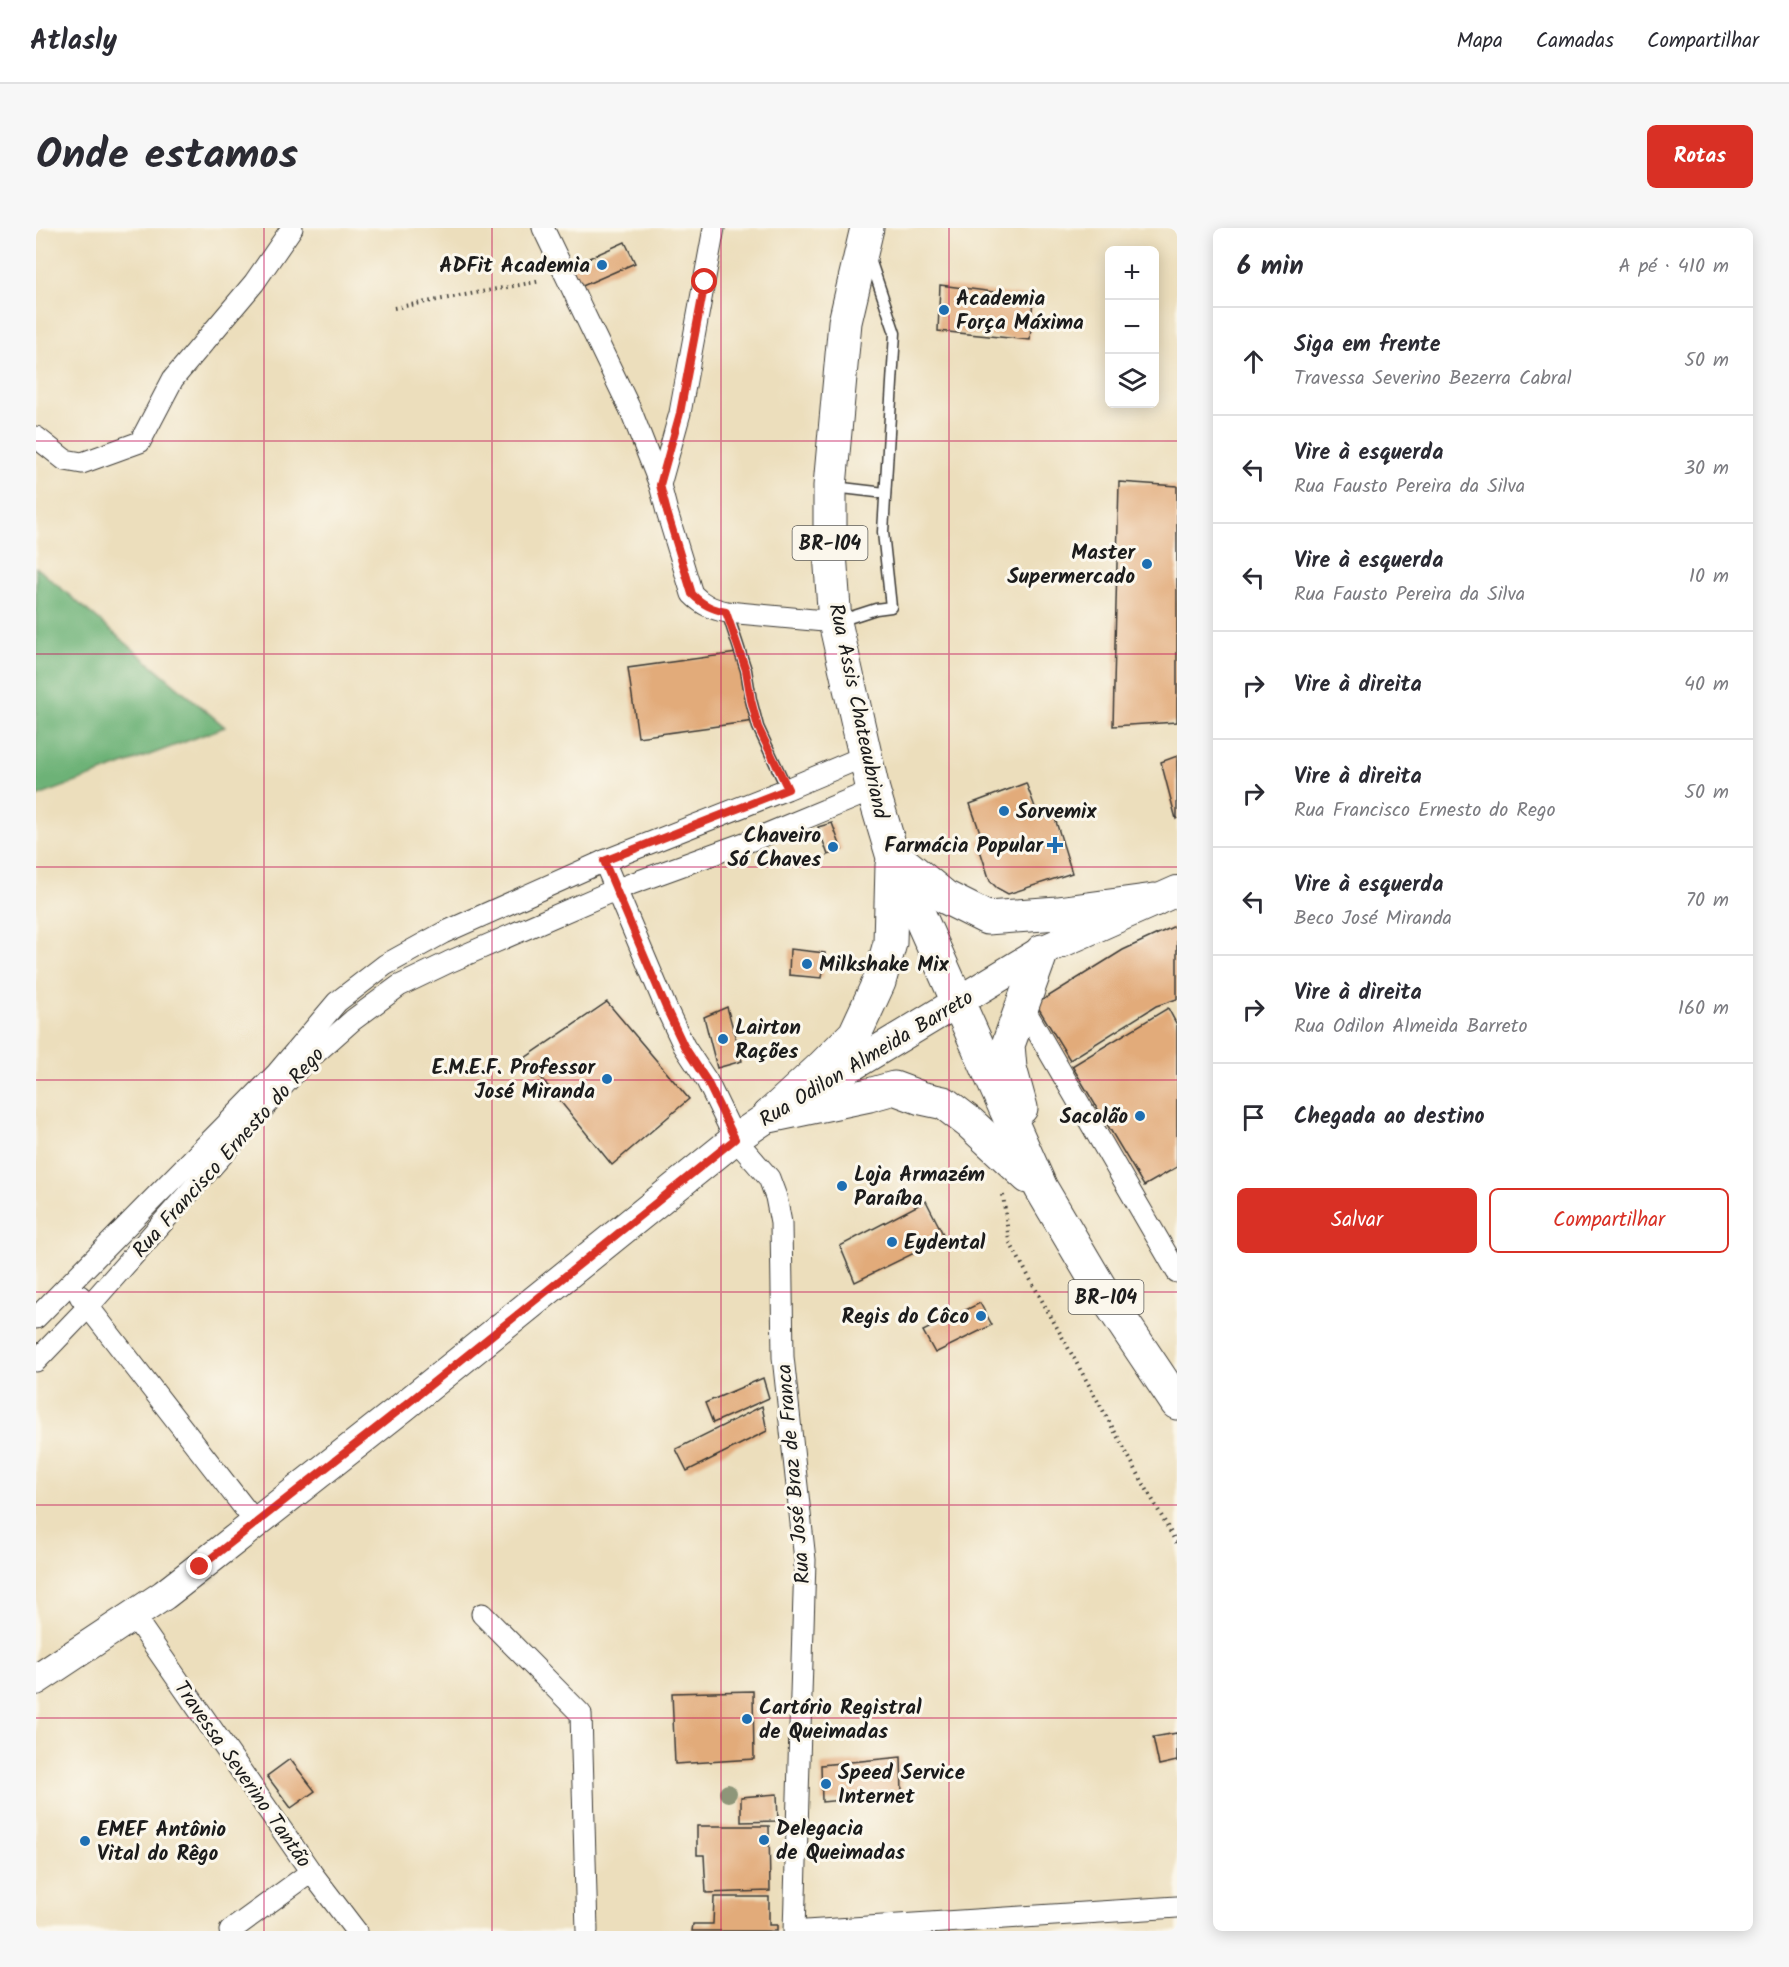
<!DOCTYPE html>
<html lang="pt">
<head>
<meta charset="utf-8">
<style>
  body { margin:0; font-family:Kalam,sans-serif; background:#f7f7f7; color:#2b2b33 }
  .controls { position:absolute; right:18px; top:18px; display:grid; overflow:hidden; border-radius:9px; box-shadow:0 3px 15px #0003 }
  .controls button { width:54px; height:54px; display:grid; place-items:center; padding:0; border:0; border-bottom:2px solid #e1e1e2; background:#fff; color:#2b2b33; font:30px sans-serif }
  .stop { position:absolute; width:18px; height:18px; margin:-14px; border:4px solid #d93025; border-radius:50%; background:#fff }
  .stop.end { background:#d93025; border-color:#fff; box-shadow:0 2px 6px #0008 }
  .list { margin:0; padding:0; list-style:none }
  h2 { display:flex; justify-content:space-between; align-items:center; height:78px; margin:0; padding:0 24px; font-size:26px }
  h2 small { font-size:20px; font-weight:400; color:#7c7c81 }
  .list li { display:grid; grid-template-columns:39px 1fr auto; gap:18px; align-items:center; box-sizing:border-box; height:108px; padding:0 24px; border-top:2px solid #e1e1e2 }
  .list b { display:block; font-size:22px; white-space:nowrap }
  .list p { margin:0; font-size:20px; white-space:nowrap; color:#7c7c81 }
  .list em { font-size:20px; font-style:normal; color:#7c7c81 }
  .actions { display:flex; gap:12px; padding:18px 24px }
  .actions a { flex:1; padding:14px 0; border:2px solid #d93025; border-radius:9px; text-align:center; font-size:21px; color:#d93025 }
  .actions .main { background:#d93025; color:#fff }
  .icon { flex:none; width:33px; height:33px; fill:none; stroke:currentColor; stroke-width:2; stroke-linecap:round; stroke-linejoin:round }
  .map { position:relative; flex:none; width:1141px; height:1703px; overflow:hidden; border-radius:9px }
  header { display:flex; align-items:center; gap:36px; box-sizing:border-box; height:84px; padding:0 30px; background:#fff; border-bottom:2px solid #e1e1e2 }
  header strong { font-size:28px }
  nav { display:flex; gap:33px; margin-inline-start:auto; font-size:21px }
  .intro { display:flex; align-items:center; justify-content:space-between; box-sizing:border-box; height:144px; padding:0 36px }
  h1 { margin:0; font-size:42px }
  .button { padding:15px 27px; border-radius:9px; background:#d93025; color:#fff; font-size:21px; font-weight:700 }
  main { display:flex; gap:36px; padding:0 36px }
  aside { flex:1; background:#fff; border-radius:9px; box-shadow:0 3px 15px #0003 }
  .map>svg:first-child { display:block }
  .forest { fill:#6db277; stroke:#44674a; stroke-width:1.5 }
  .building { fill:#e2ab7a }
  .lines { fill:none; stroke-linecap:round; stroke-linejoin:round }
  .lane-casing { stroke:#3b3934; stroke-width:13 }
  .street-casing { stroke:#3b3934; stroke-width:23 }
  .secondary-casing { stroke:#3b3934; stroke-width:32 }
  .highway-casing { stroke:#3b3934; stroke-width:35 }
  .path { stroke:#3b3934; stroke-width:4; stroke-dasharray:1.5 4.5; stroke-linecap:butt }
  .lane { stroke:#fff; stroke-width:10 }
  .street { stroke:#fff; stroke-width:21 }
  .secondary { stroke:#fff; stroke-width:30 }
  .highway { stroke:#fff; stroke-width:33 }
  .tree { fill:#8e9679 }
  .route { stroke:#d93025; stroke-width:8 }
  .grid { fill:none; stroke:#c2185b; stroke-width:1.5; stroke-opacity:0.55 }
  .poi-dot { fill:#1f6fb2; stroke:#fbf7ec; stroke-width:2 }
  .labels { text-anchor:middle; stroke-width:6; stroke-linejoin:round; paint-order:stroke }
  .shield { fill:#fbf7ec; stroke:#5f5e5a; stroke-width:1.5 }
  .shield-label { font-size:20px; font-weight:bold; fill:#1c1c1c }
  .poi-label { font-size:21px; font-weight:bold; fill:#1c1c1c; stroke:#fbf7ec; text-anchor:start }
  .street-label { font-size:21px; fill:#1c1c1c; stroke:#fbf7ec }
</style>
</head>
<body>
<header>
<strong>Atlasly</strong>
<nav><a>Mapa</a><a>Camadas</a><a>Compartilhar</a></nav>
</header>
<div class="intro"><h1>Onde estamos</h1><a class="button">Rotas</a></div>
<main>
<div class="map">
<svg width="1141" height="1703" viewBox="0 0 1141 1703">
  <rect width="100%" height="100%" fill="#fbf7ec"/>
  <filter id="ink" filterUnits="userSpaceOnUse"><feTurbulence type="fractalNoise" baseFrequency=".0167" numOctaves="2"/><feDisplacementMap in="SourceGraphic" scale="12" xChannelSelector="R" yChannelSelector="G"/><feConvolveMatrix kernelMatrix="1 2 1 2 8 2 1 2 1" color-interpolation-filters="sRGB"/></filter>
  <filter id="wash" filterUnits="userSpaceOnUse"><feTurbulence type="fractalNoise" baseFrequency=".008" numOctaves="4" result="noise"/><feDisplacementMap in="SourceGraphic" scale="24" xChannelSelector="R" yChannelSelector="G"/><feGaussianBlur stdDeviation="1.35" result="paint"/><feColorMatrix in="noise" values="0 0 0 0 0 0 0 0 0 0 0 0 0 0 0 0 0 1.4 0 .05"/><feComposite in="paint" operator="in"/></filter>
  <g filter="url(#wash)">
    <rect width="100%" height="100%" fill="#ecdebc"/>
    <polygon class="forest" points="0,339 189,499 0,569"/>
    <g id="blocks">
      <g class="building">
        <polygon points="589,14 599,35 542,60 533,39"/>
        <polygon points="904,57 997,69 994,112 902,103"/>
        <polygon points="1083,254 1141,258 1141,494 1077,498"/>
        <polygon points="708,424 718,493 602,509 592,440"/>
        <polygon points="1141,528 1141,590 1140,591 1125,534"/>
        <polygon points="990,555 1003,590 1018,587 1036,645 972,666 961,660 954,653 941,613 946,610 934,576"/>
        <polygon points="796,595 806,622 792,627 782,599"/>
        <polygon points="1141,697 1141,771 1120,778 1034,832 1000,776 1087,722"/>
        <polygon points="754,721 789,725 786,750 753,747"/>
        <polygon points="571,774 653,871 576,937 489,830"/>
        <polygon points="691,779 706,833 681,840 668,789"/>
        <polygon points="1132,780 1141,797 1141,939 1108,958 1036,838"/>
        <polygon points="890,973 909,1010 819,1054 804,1018"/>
        <polygon points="944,1075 956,1097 899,1125 887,1103"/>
        <polygon points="727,1150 733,1170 677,1195 669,1175"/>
        <polygon points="726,1178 731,1203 651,1243 640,1221"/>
        <polygon points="717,1463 718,1531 639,1536 636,1465"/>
        <polygon points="1141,1505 1141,1533 1123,1537 1117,1509"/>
        <polygon points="865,1529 866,1566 786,1574 785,1537"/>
        <polygon points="254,1531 279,1563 255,1580 231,1548"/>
        <polygon points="741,1566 742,1593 705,1594 705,1569"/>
        <polygon points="661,1598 733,1598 734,1663 670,1665 668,1627 661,1627"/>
        <polygon points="678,1669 733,1669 733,1697 741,1697 741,1703 656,1703 657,1696 677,1696"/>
      </g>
    </g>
  </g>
  <g filter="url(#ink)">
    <use href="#blocks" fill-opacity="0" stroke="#3b3934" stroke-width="1.5"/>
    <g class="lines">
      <defs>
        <g id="lane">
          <polyline points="798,259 849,265"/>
          <polyline points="691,384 710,442 715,472 722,499 751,561"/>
          <polyline points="803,393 840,381 855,379 847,304 859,105 834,31"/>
        </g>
        <g id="street">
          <path d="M507,0L595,183L624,257L631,284L656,366C667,377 676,381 691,384L799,394"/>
          <polyline points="0,209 29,232 46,235 104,214 137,151 218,55 256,0"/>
          <polyline points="624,257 644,185 678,0"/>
          <polyline points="568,633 631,782 648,818 671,853 699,911 733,950 740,969 745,995 747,1129 769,1332 758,1703"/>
          <polyline points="986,777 1141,1044"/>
          <polyline points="44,1068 220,1295"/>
          <polyline points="0,1090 241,845 301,774 349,737 407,705 568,633 751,561 829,528"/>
          <polyline points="0,1133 52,1079 263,840 317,792 363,758 413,734 581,661 719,611 837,562"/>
          <polyline points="446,1386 545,1486 551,1703"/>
          <polyline points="97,1387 275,1644 320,1703"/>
          <polyline points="194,1703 275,1644"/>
          <polyline points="770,1703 1141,1679"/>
        </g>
        <polyline id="secondary" points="0,1452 128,1367 164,1339 367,1179 699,911 733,888 1006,723 1141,663"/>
        <g id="highway">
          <polyline points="831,0 809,94 794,258 794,325 799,394 837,562 856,626 1005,960 1066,1063 1141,1175"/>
          <polyline points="860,629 909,669 951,690 1022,685 1118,672"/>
          <polyline points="985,880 974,840 972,817 1006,723"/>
          <polyline points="734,887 785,840 819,806 843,754 854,715 856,637"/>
          <polyline points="733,888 833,867 858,860 885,870 908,875 934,895 992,949"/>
        </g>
      </defs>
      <use href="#lane" class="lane-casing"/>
      <use href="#street" class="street-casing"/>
      <use href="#secondary" class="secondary-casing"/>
      <use href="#highway" class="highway-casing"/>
      <g class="path">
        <polyline points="358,80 505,53"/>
        <polyline points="967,967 973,1013 1141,1316"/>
      </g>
      <use href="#lane" class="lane"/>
      <use href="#street" class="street"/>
      <use href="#secondary" class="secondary"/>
      <use href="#highway" class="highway"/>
    </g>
    <circle class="tree" cx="692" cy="1565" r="9"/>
  </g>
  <g class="lines" filter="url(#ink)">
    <path class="route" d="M164,1339L367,1179L699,911L671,853L648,818L631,782L568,633L752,561L722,499L715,472L710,442L690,384C676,381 667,377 656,366L631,284L624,257L644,185L669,54"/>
  </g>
  <path class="grid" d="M228,0V1703M456,0V1703M685,0V1703M913,0V1703M0,213H1141M0,426H1141M0,639H1141M0,852H1141M0,1064H1141M0,1277H1141M0,1490H1141"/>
  <g class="poi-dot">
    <circle cx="566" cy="37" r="6"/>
    <circle cx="908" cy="82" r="6"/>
    <circle cx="1111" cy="336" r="6"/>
    <circle cx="968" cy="583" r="6"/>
    <path d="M1016 608h6v6h6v6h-6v6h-6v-6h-6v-6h6z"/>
    <circle cx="797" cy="619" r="6"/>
    <circle cx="771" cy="736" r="6"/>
    <circle cx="687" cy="811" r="6"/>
    <circle cx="571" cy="851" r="6"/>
    <circle cx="1104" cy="888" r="6"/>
    <circle cx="806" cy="958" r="6"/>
    <circle cx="856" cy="1014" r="6"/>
    <circle cx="945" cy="1088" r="6"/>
    <circle cx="711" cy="1491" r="6"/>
    <circle cx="790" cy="1556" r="6"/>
    <circle cx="728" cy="1612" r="6"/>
    <circle cx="49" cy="1613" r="6"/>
  </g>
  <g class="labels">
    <g class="shield">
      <rect x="756.5" y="298" width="75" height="34" rx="4.5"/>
      <rect x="1032.5" y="1052" width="75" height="34" rx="4.5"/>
    </g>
    <g class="shield-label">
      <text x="794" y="322">BR-104</text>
      <text x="1070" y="1076">BR-104</text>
    </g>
    <g class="poi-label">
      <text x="554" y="44" text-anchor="end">ADFit Academia</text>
      <text x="920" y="77">Academia<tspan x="920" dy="24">Força Máxima</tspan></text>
      <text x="1099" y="331" text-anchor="end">Master<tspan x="1099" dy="24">Supermercado</tspan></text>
      <text x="980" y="590">Sorvemix</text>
      <text x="785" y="614" text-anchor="end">Chaveiro<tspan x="785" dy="24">Só Chaves</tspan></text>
      <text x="1007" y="624" text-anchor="end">Farmácia Popular</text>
      <text x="783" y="743">Milkshake Mix</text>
      <text x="699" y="806">Lairton<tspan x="699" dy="24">Rações</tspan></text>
      <text x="559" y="846" text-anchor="end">E.M.E.F. Professor<tspan x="559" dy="24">José Miranda</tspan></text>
      <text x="1092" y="895" text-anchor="end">Sacolão</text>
      <text x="818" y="953">Loja Armazém<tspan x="818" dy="24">Paraíba</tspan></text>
      <text x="868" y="1021">Eydental</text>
      <text x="933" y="1095" text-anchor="end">Regis do Côco</text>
      <text x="723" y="1486">Cartório Registral<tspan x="723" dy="24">de Queimadas</tspan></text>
      <text x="802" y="1551">Speed Service<tspan x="802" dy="24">Internet</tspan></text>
      <text x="740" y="1607">Delegacia<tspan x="740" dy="24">de Queimadas</tspan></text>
      <text x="61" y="1608">EMEF Antônio<tspan x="61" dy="24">Vital do Rêgo</tspan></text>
    </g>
    <g class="street-label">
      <text transform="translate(823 483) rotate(78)" y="7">Rua Assis Chateaubriand</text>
      <text transform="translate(830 830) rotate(-31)" y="7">Rua Odilon Almeida Barreto</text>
      <text transform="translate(192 924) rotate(-48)" y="7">Rua Francisco Ernesto do Rego</text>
      <text transform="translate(757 1246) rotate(-95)" y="7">Rua José Braz de Franca</text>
      <text transform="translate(207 1546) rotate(55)" y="7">Travessa Severino Tantão</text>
    </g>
  </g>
</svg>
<div class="controls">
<button>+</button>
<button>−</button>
<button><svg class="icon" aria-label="layers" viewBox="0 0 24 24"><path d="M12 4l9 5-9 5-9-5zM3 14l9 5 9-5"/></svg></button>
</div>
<div class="stop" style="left:669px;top:54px"></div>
<div class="stop end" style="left:164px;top:1339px"></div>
</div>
<aside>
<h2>6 min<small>A pé · 410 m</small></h2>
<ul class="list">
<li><svg class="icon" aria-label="ahead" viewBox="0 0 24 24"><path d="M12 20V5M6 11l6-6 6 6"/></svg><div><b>Siga em frente</b><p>Travessa Severino Bezerra Cabral</p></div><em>50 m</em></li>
<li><svg class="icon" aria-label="left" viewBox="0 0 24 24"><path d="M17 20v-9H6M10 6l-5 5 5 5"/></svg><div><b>Vire à esquerda</b><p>Rua Fausto Pereira da Silva</p></div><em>30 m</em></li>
<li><svg class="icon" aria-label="left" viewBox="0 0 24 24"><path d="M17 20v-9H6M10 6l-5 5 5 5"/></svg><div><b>Vire à esquerda</b><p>Rua Fausto Pereira da Silva</p></div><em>10 m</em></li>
<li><svg class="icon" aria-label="right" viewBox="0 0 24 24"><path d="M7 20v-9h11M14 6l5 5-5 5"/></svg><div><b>Vire à direita</b></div><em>40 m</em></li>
<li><svg class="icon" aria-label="right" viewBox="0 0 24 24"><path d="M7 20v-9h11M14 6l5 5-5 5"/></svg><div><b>Vire à direita</b><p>Rua Francisco Ernesto do Rego</p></div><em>50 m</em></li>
<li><svg class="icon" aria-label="left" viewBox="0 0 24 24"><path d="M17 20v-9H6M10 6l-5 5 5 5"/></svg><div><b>Vire à esquerda</b><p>Beco José Miranda</p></div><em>70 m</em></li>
<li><svg class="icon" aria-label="right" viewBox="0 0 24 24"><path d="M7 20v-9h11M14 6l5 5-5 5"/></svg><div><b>Vire à direita</b><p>Rua Odilon Almeida Barreto</p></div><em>160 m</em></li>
<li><svg class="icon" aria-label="arrive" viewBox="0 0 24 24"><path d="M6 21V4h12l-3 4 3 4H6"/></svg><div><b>Chegada ao destino</b></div></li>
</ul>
<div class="actions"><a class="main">Salvar</a><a>Compartilhar</a></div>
</aside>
</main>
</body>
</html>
